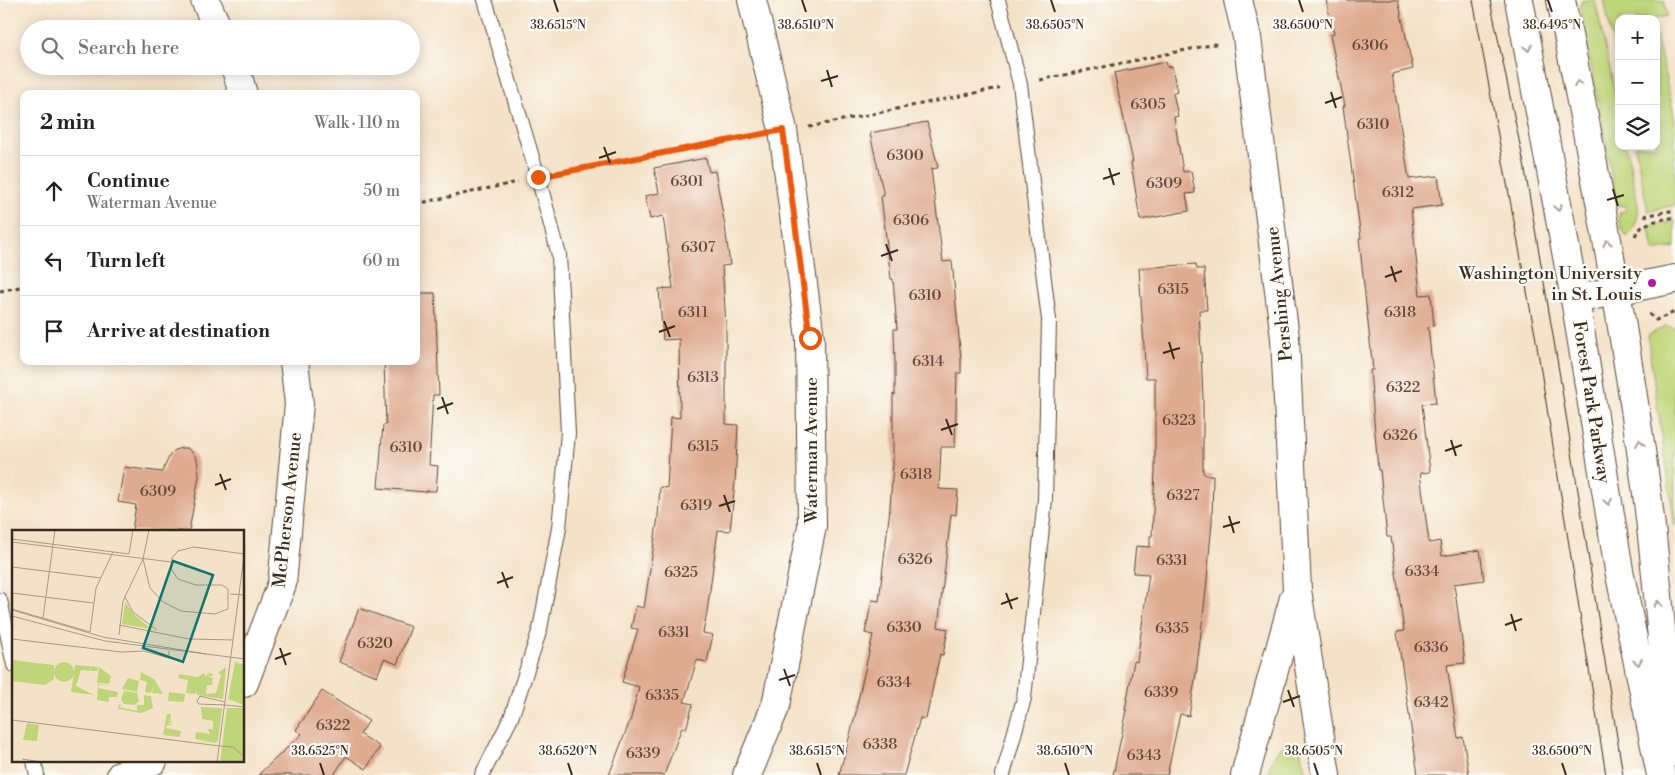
<!DOCTYPE html>
<html lang="en">
<head>
<meta charset="utf-8">
<style>
  body { margin:0; font-family:"Libre Bodoni",serif; background:#f2f2f2; color:#222 }
  .controls { position:absolute; right:15px; top:15px; display:grid; overflow:hidden; border-radius:10px; box-shadow:0 2px 12px #0003 }
  .controls button { width:45px; height:45px; display:grid; place-items:center; padding:0; border:0; border-bottom:1px solid #e0e0e0; background:#fff; color:#222; font:25px sans-serif }
  .stop { position:absolute; width:15px; height:15px; margin:-11px; border:4px solid #ea580c; border-radius:50%; background:#fff }
  .stop.end { background:#ea580c; border-color:#fff; box-shadow:0 1px 5px #0008 }
  .list { margin:0; padding:0; list-style:none }
  h2 { display:flex; justify-content:space-between; align-items:center; height:65px; margin:0; padding:0 20px; font-size:21px }
  h2 small { font-size:16px; font-weight:400; color:#767676 }
  .list li { display:grid; grid-template-columns:32px 1fr auto; gap:15px; align-items:center; box-sizing:border-box; height:70px; padding:0 20px; border-top:1px solid #e0e0e0 }
  .list b { display:block; font-size:19px; white-space:nowrap }
  .list p { margin:0; font-size:16px; white-space:nowrap; color:#767676 }
  .list em { font-size:16px; font-style:normal; color:#767676 }
  .icon { flex:none; width:28px; height:28px; fill:none; stroke:currentColor; stroke-width:2; stroke-linecap:round; stroke-linejoin:round }
  .map { position:relative; flex:none; width:1675px; height:775px; overflow:hidden }
  .search { position:absolute; background:#fff; box-shadow:0 2px 12px #0003; left:20px; top:20px; width:400px; height:55px; display:flex; align-items:center; gap:12px; box-sizing:border-box; padding:0 18px; border-radius:28px; color:#767676; font-size:19px }
  .panel { position:absolute; background:#fff; box-shadow:0 2px 12px #0003; left:20px; top:90px; width:400px; height:275px; border-radius:10px }
  .map>svg:first-child { display:block }
  .green { fill:#bfd579; stroke:#7d804c }
  .building { fill:#dfab90 }
  .lines { fill:none; stroke-linecap:round; stroke-linejoin:round }
  .lane-casing { stroke:#574638; stroke-width:16 }
  .street-casing { stroke:#574638; stroke-width:30 }
  .primary-casing { stroke:#574638; stroke-width:30 }
  .path { stroke:#574638; stroke-width:3; stroke-dasharray:4 4; stroke-linecap:butt }
  .lane { stroke:#fff; stroke-width:14 }
  .street { stroke:#fff; stroke-width:28 }
  .primary { stroke:#fff; stroke-width:28 }
  .tram { stroke:#3b2a1e; stroke-width:1 }
  .oneway { stroke:#a79f9a }
  .route { stroke:#ea580c; stroke-width:6 }
  .ticks { fill:none; stroke:#3b2a1e; stroke-width:2 }
  .poi-dot { fill:#b5179e; stroke:#fdfcf7; stroke-width:2 }
  .labels { text-anchor:middle; stroke-width:4.5; stroke-linejoin:round; paint-order:stroke }
  .number-label { font-size:15px; fill:#644a3a }
  .poi-label { font-size:18px; fill:#3b2a1e; stroke:#fdfcf7; text-anchor:end }
  .street-label { font-size:18px; fill:#3b2a1e; stroke:#fdfcf7 }
  .inset-road { fill:none; stroke:#aa9884; stroke-width:1 }
  .view { fill:#0f766e; fill-opacity:0.15; stroke:#0f766e; stroke-width:2.5 }
  .inset-edge { fill:none; stroke:#3b2a1e; stroke-width:2.5 }
  .ticks-label { font-size:12px; text-anchor:middle; fill:#3b2a1e; stroke:#fdfcf7; stroke-width:4.5; stroke-linejoin:round; paint-order:stroke }
</style>
</head>
<body>
<div class="map">
<svg width="1675" height="775" viewBox="0 0 1675 775">
  <rect width="100%" height="100%" fill="#fdfcf7"/>
  <filter id="ink" filterUnits="userSpaceOnUse"><feTurbulence type="fractalNoise" baseFrequency=".02" numOctaves="2"/><feDisplacementMap in="SourceGraphic" scale="10" xChannelSelector="R" yChannelSelector="G"/><feConvolveMatrix kernelMatrix="1 2 1 2 8 2 1 2 1" color-interpolation-filters="sRGB"/></filter>
  <filter id="wash" filterUnits="userSpaceOnUse"><feTurbulence type="fractalNoise" baseFrequency=".0096" numOctaves="4" result="noise"/><feDisplacementMap in="SourceGraphic" scale="20" xChannelSelector="R" yChannelSelector="G"/><feGaussianBlur stdDeviation="1.12" result="paint"/><feColorMatrix in="noise" values="0 0 0 0 0 0 0 0 0 0 0 0 0 0 0 0 0 1.4 0 .05"/><feComposite in="paint" operator="in"/></filter>
  <g filter="url(#wash)">
    <rect width="100%" height="100%" fill="#f4e2c8"/>
    <g class="green">
      <path d="M1582,0H1595L1619,111V146H1626L1638,204C1640,217 1635,227 1627,237C1622,230 1617,220 1620,212L1627,210L1625,205L1619,206L1617,204L1580,6Z"/>
      <polygon points="1604,0 1664,0 1667,16 1654,19 1619,19 1619,70"/>
      <polygon points="1656,34 1675,120 1675,205 1648,211 1635,146 1656,146"/>
      <polygon points="1675,221 1675,247 1653,251 1649,228 1651,226"/>
      <polygon points="1665,326 1675,328 1675,526 1649,348 1648,336"/>
      <path d="M1294,742L1300,749L1306,775H1268C1272,757 1275,747 1294,742Z"/>
    </g>
    <g id="blocks">
      <g class="building">
        <polygon points="1326,0 1398,0 1413,69 1392,74 1409,179 1438,176 1442,205 1411,209 1420,295 1431,294 1434,326 1428,327 1436,403 1422,404 1430,472 1420,473 1429,543 1440,541 1442,556 1480,550 1484,580 1454,584 1465,663 1447,665 1458,738 1463,737 1469,775 1418,775 1397,632 1404,631 1391,537 1387,537 1380,470 1378,470 1370,370 1373,370 1359,238 1361,238 1343,106 1345,106 1330,35 1334,34"/>
        <polygon points="1166,62 1167,67 1172,66 1177,92 1173,93 1178,116 1174,117 1183,172 1191,171 1195,193 1186,194 1189,211 1140,220 1131,162 1133,162 1114,73"/>
        <polygon points="927,122 938,168 931,169 943,262 952,261 961,360 961,373 957,373 955,447 941,447 939,489 958,490 956,515 951,514 938,627 948,629 943,655 940,654 926,719 920,718 904,775 839,775 857,709 856,709 873,635 865,633 872,600 879,601 890,508 893,464 893,394 895,395 895,365 894,329 897,329 893,279 891,279 881,196 884,196 870,133"/>
        <polygon points="706,158 709,172 715,171 725,226 730,265 722,266 726,324 726,424 738,425 735,482 730,531 718,530 707,612 703,633 713,635 707,662 697,660 684,702 693,704 686,729 682,727 664,775 609,775 631,718 639,687 622,682 638,629 631,628 636,606 644,608 658,517 660,487 667,488 671,417 680,418 679,339 663,340 659,289 673,288 663,216 650,219 645,196 659,193 654,168"/>
        <polygon points="1196,264 1197,269 1204,269 1207,310 1199,310 1203,398 1203,472 1205,475 1213,475 1212,522 1206,590 1196,674 1189,716 1180,714 1167,775 1113,775 1127,710 1125,710 1134,661 1137,662 1149,574 1133,573 1136,546 1150,547 1150,536 1152,536 1155,470 1155,378 1146,378 1139,268"/>
        <polygon points="416,293 435,293 439,395 433,395 429,465 438,466 436,491 426,491 426,492 378,488 383,425 386,425 384,361 416,361"/>
        <polygon points="181,448 187,448 192,452 197,459 199,476 189,531 132,531 136,505 118,502 124,467 162,472 170,455 175,450"/>
        <polygon points="359,608 411,627 397,664 384,659 377,676 339,662"/>
        <polygon points="322,691 369,721 360,734 380,747 366,769 346,756 334,775 258,775 302,734 296,730"/>
      </g>
    </g>
  </g>
  <g filter="url(#ink)">
    <use href="#blocks" fill-opacity="0" stroke="#574638" stroke-width="1"/>
    <g class="lines">
      <defs>
        <g id="lane">
          <polyline points="998,0 1020,84 1049,320 1045,499 1024,698 1003,775"/>
          <polyline points="0,600 14,665"/>
          <polyline points="34,761 37,775"/>
          <polyline points="482,775 511,718 540,629 559,528 568,433 559,255 538,177 485,0"/>
        </g>
        <g id="street">
          <polyline points="205,0 218,29"/>
          <polyline points="1238,0 1247,37 1285,338 1297,590 1326,775"/>
          <polyline points="235,66 243,94"/>
          <polyline points="1575,299 1675,279"/>
          <polyline points="244,683 282,584 299,404 294,361"/>
          <polyline points="121,775 153,761"/>
          <polyline points="747,775 776,705 812,526 810,338 783,130 752,0"/>
          <polyline points="1245,775 1294,598"/>
        </g>
        <g id="primary">
          <polyline points="1519,0 1575,299 1619,570 1661,775"/>
          <path d="M1561,0C1594,164 1625,328 1647,494C1658,579 1664,666 1672,752"/>
        </g>
      </defs>
      <use href="#lane" class="lane-casing"/>
      <use href="#street" class="street-casing"/>
      <use href="#primary" class="primary-casing"/>
      <g class="path">
        <polyline points="1040,80 1220,43"/>
        <polyline points="809,127 999,88"/>
        <polyline points="559,173 756,135"/>
        <polyline points="416,204 518,182"/>
        <polyline points="1644,216 1675,210"/>
        <path d="M1635,236C1643,220 1659,221 1675,217"/>
        <polyline points="0,291 24,286"/>
        <polyline points="1649,314 1656,320 1675,312"/>
      </g>
      <use href="#lane" class="lane"/>
      <use href="#street" class="street"/>
      <use href="#primary" class="primary"/>
      <g class="tram">
        <polyline points="1473,0 1536,340 1606,775"/>
        <polyline points="1490,0 1524,164 1559,371 1623,775"/>
      </g>
    </g>
    <defs><path id="oneway-chevron" d="M-2-3.5L2.5 0L-2 3.5" fill="none" stroke-width="1.6" stroke-linecap="round" stroke-linejoin="round" transform="scale(1.25)"/></defs>
    <g class="oneway">
      <use href="#oneway-chevron" transform="translate(1528 48) rotate(80)"/>
      <use href="#oneway-chevron" transform="translate(1578 84) rotate(-101)"/>
      <use href="#oneway-chevron" transform="translate(1558 208) rotate(80)"/>
      <use href="#oneway-chevron" transform="translate(1607 243) rotate(-100)"/>
      <use href="#oneway-chevron" transform="translate(1640 443) rotate(-98)"/>
      <use href="#oneway-chevron" transform="translate(1608 502) rotate(81)"/>
      <use href="#oneway-chevron" transform="translate(1658 604) rotate(-95)"/>
      <use href="#oneway-chevron" transform="translate(1638 662) rotate(79)"/>
    </g>
  </g>
  <g class="lines" filter="url(#ink)">
    <polyline class="route" points="538,177 783,130 810,338"/>
  </g>
  <path class="ticks" d="M554,0L558,12M802,0L806,12M1051,0L1055,12M1299,0L1303,12M1548,0L1552,12M827,70L832,87M821,81L838,76M1331,92L1336,108M1325,103L1342,97M604,147L610,163M599,158L616,152M1109,168L1114,185M1103,179L1120,173M1613,189L1618,206M1607,200L1624,195M886,244L892,261M881,256L898,250M1391,266L1396,282M1385,277L1402,271M664,321L670,337M659,332L675,326M1169,342L1174,359M1163,353L1180,348M442,397L448,414M437,409L453,403M946,419L952,435M941,430L958,424M1451,440L1456,456M1445,451L1462,445M220,474L226,490M215,485L231,479M724,495L730,512M719,506L735,501M1229,516L1234,533M1223,527L1240,522M502,572L508,588M497,583L513,577M1006,593L1012,609M1001,604L1018,598M1511,614L1516,631M1505,625L1522,619M280,648L286,665M275,659L291,653M784,669L790,686M779,680L795,675M1288,690L1294,707M1283,702L1300,696M320,763L324,775M568,763L572,775M817,763L821,775M1065,763L1069,775M1314,763L1318,775M1562,763L1566,775"/>
  <circle class="poi-dot" cx="1652" cy="283" r="5"/>
  <g class="labels">
    <g class="number-label">
      <text x="1370" y="50">6306</text>
      <text x="1148" y="109">6305</text>
      <text x="1373" y="129">6310</text>
      <text x="905" y="160">6300</text>
      <text x="687" y="186">6301</text>
      <text x="1164" y="188">6309</text>
      <text x="1398" y="197">6312</text>
      <text x="911" y="225">6306</text>
      <text x="698" y="252">6307</text>
      <text x="1173" y="294">6315</text>
      <text x="925" y="300">6310</text>
      <text x="693" y="317">6311</text>
      <text x="1400" y="317">6318</text>
      <text x="928" y="366">6314</text>
      <text x="703" y="382">6313</text>
      <text x="1403" y="392">6322</text>
      <text x="1179" y="425">6323</text>
      <text x="1400" y="440">6326</text>
      <text x="703" y="451">6315</text>
      <text x="406" y="452">6310</text>
      <text x="916" y="479">6318</text>
      <text x="158" y="496">6309</text>
      <text x="1183" y="500">6327</text>
      <text x="696" y="510">6319</text>
      <text x="915" y="564">6326</text>
      <text x="1172" y="565">6331</text>
      <text x="1422" y="576">6334</text>
      <text x="681" y="577">6325</text>
      <text x="904" y="632">6330</text>
      <text x="1172" y="633">6335</text>
      <text x="674" y="637">6331</text>
      <text x="375" y="648">6320</text>
      <text x="1431" y="652">6336</text>
      <text x="894" y="687">6334</text>
      <text x="1161" y="697">6339</text>
      <text x="662" y="700">6335</text>
      <text x="1431" y="707">6342</text>
      <text x="333" y="730">6322</text>
      <text x="880" y="749">6338</text>
      <text x="643" y="758">6339</text>
      <text x="1144" y="760">6343</text>
    </g>
    <g class="poi-label">
      <text x="1642" y="279">Washington University<tspan x="1642" dy="21">in St. Louis</tspan></text>
    </g>
    <g class="street-label">
      <text transform="translate(1279 294) rotate(-96)" y="6">Pershing Avenue</text>
      <text transform="translate(1592 402) rotate(81)" y="6">Forest Park Parkway</text>
      <text transform="translate(811 450) rotate(-90)" y="6">Waterman Avenue</text>
      <text transform="translate(287 510) rotate(-84)" y="6">McPherson Avenue</text>
    </g>
  </g>
  <g transform="translate(12 530)">
    <rect width="232" height="232" fill="#f4e2c8"/>
    <path d="M113,72L124,86L139,99L110,94ZM0,130L42,135V149L33,155L0,151ZM223,132L232,135V175L216,169ZM42 142a10 10 0 1 1 20 0a10 10 0 1 1-20 0ZM63,135L86,137L85,141H79V137L78,141L69,140L64,156L82,165L59,162ZM87,137L99,146L97,154L85,153ZM214,137L211,169L185,165L184,161L183,164L174,163L176,150L166,148L167,144L186,147L192,143L194,147L197,141L196,146L198,143L202,145L196,147L201,148L200,155H195L194,164L204,163L209,145L206,143ZM129,142L142,149L151,164L140,163L142,154L139,163L133,162L135,152L128,150ZM116,148L127,151L125,162L110,159ZM86,154L99,156L87,155L86,158L106,162L105,167H97V172L85,170ZM112,161L125,163L127,171L123,175L112,174L109,169ZM157,162L173,164L172,172L156,171ZM132,165L139,166L141,178L137,180L129,183L106,179V178L107,174L110,175L107,177L125,181V175H132ZM189,177L210,178L206,211L203,213L183,210L202,212L183,209L184,202L198,204L196,199H201V191L190,189ZM215,178H232V232H208ZM155,184H159L158,191L162,192L155,193L162,195H155L154,198L169,201L168,207L151,205ZM15,193L27,195L25,211L11,210Z" fill="#bfd579"/>
    <path class="inset-road" d="M0,9L117,24M0,12L159,32M117,24L121,0M131,29L138,58L151,72L169,81L203,84L216,79V59L210,55H184L166,49L159,39L160,28L166,21L182,17L232,24M0,37L89,48M0,63L81,73M218,64L233,65M113,67L121,82L145,100M0,79L78,102L84,58L101,22M0,80L91,107L194,124M0,86L93,111L233,129M31,88L43,0M107,95L177,109L221,110M107,105L111,71L131,29L137,0M0,109L109,122L132,121L157,128V121M213,172L188,166L185,171L187,174L213,175M213,175L233,177M0,190L208,216M208,216L221,217L233,227M10,229L30,232M205,232L233,18"/>
    <path class="view" d="M161,31L201,45L171,132L131,118Z"/>
    <rect width="232" height="232" class="inset-edge"/>
  </g>
  <g class="ticks-label">
    <text x="1552" y="29">38.6495°N</text>
    <text x="558" y="29">38.6515°N</text>
    <text x="806" y="29">38.6510°N</text>
    <text x="1055" y="29">38.6505°N</text>
    <text x="1303" y="29">38.6500°N</text>
    <text x="320" y="755">38.6525°N</text>
    <text x="568" y="755">38.6520°N</text>
    <text x="817" y="755">38.6515°N</text>
    <text x="1065" y="755">38.6510°N</text>
    <text x="1314" y="755">38.6505°N</text>
    <text x="1562" y="755">38.6500°N</text>
  </g>
</svg>
<div class="controls">
<button>+</button>
<button>−</button>
<button><svg class="icon" aria-label="layers" viewBox="0 0 24 24"><path d="M12 4l9 5-9 5-9-5zM3 14l9 5 9-5"/></svg></button>
</div>
<div class="stop" style="left:810px;top:338px"></div>
<div class="stop end" style="left:538px;top:177px"></div>
<div class="search"><svg class="icon" aria-label="search" viewBox="0 0 24 24"><circle cx="10" cy="10" r="6"/><path d="M15 15l6 6"/></svg>Search here</div>
<section class="panel">
<h2>2 min<small>Walk · 110 m</small></h2>
<ul class="list">
<li><svg class="icon" aria-label="ahead" viewBox="0 0 24 24"><path d="M12 20V5M6 11l6-6 6 6"/></svg><div><b>Continue</b><p>Waterman Avenue</p></div><em>50 m</em></li>
<li><svg class="icon" aria-label="left" viewBox="0 0 24 24"><path d="M17 20v-9H6M10 6l-5 5 5 5"/></svg><div><b>Turn left</b></div><em>60 m</em></li>
<li><svg class="icon" aria-label="arrive" viewBox="0 0 24 24"><path d="M6 21V4h12l-3 4 3 4H6"/></svg><div><b>Arrive at destination</b></div></li>
</ul>
</section>
</div>
</body>
</html>
